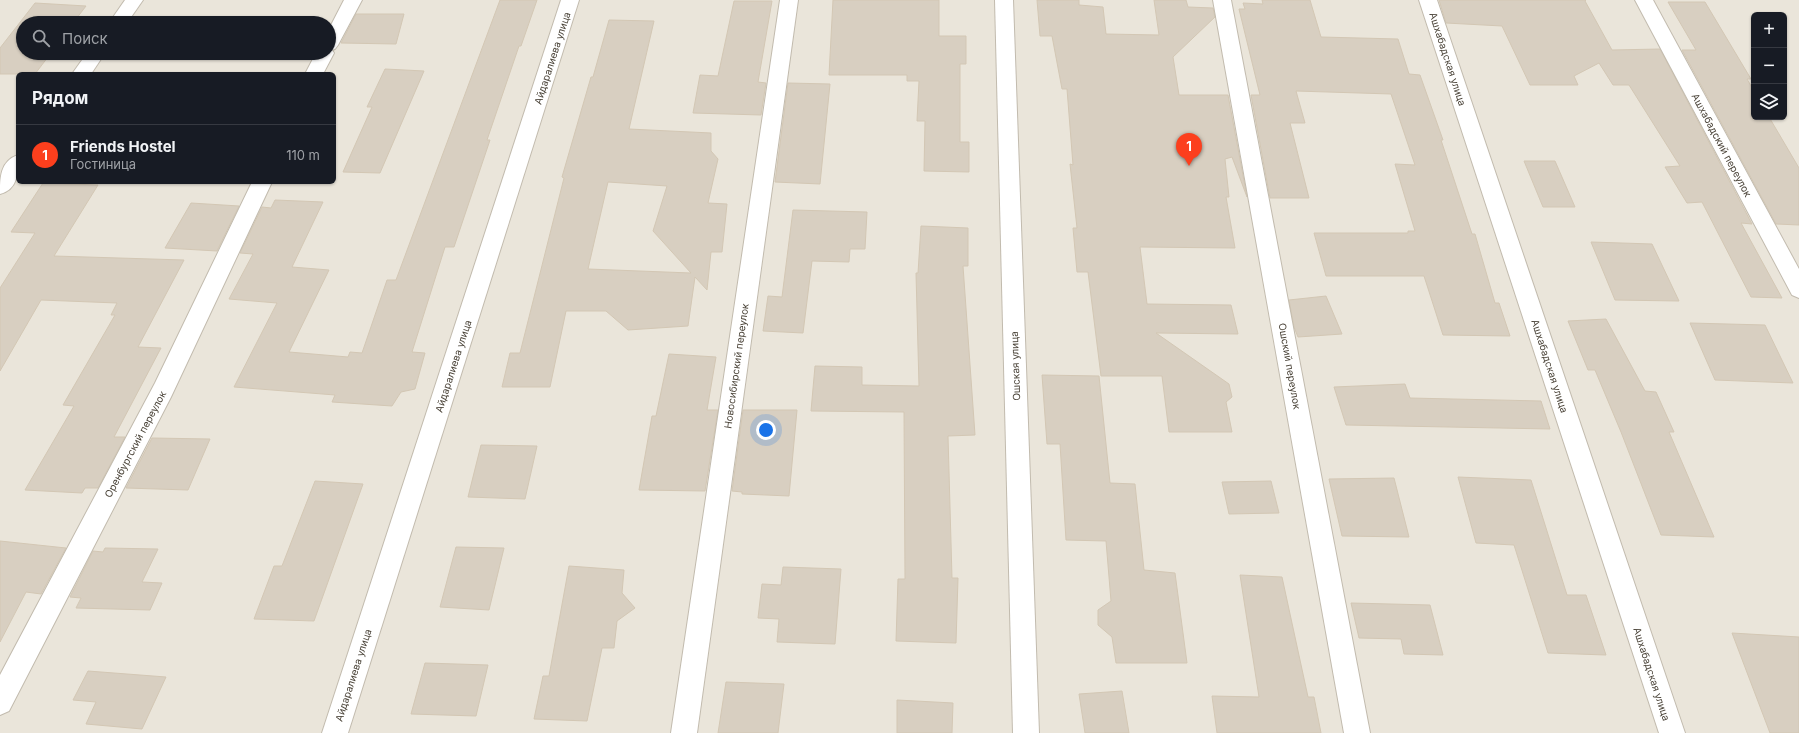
<!DOCTYPE html>
<html lang="ru">
<head>
<meta charset="utf-8">
<style>
  body { margin:0; font-family:Inter,sans-serif; background:#20242c; color:#f1f3f6 }
  .controls { position:absolute; right:12px; top:12px; display:grid; overflow:hidden; border-radius:6px; box-shadow:0 1px 3px #0004 }
  .controls button { width:36px; height:36px; display:grid; place-items:center; padding:0; border:0; border-bottom:1px solid #363941; background:#171b24; color:#f1f3f6; font:20px sans-serif }
  .you { position:absolute; left:766px; top:430px; width:14px; height:14px; margin:-10px; border:3px solid #fff; border-radius:50%; background:#1a73e8; box-shadow:0 0 0 6px #1a73e833 }
  .badge { display:grid; place-items:center; width:26px; height:26px; border-radius:50%; background:#fc3f1d; color:#fff; font-size:13px; font-weight:700 }
  .pin { position:absolute; translate:-50% -33px; filter:drop-shadow(0 1px 2px #0008) }
  .pin::after { content:''; position:absolute; top:21px; width:14px; height:12px; background:inherit; clip-path:polygon(0 0,100% 0,50% 100%) }
  .list { margin:0; padding:0; list-style:none }
  h2 { display:flex; justify-content:space-between; align-items:center; height:52px; margin:0; padding:0 16px; font-size:17px }
  h2 small { font-size:13px; font-weight:400; color:#9ea1a6 }
  .list li { display:grid; grid-template-columns:26px 1fr auto; gap:12px; align-items:center; box-sizing:border-box; height:60px; padding:0 16px; border-top:1px solid #363941 }
  .list b { display:block; font-size:15px; white-space:nowrap }
  .list p { margin:0; font-size:13px; white-space:nowrap; color:#9ea1a6 }
  .list em { font-size:13px; font-style:normal; color:#9ea1a6 }
  .icon { flex:none; width:22px; height:22px; fill:none; stroke:currentColor; stroke-width:2; stroke-linecap:round; stroke-linejoin:round }
  .map { position:relative; flex:none; width:1799px; height:733px; overflow:hidden }
  .search { position:absolute; background:#171b24; box-shadow:0 1px 3px #0004; left:16px; top:16px; width:320px; height:44px; display:flex; align-items:center; gap:10px; box-sizing:border-box; padding:0 14px; border-radius:22px; color:#9ea1a6; font-size:15px }
  .panel { position:absolute; background:#171b24; box-shadow:0 1px 3px #0004; left:16px; top:72px; width:320px; height:112px; border-radius:6px }
  .map>svg:first-child { display:block }
  .residential { fill:#eae5da; fill-rule:evenodd }
  .building { fill:#d8cfc1; stroke:#d3c7b4; fill-rule:evenodd }
  .lines { fill:none; stroke-linecap:round; stroke-linejoin:round }
  .minor-casing { stroke:#c2bbae; stroke-width:2 }
  .minor { fill:#fff; fill-rule:evenodd }
  .labels { text-anchor:middle; stroke-width:3.5; stroke-linejoin:round; paint-order:stroke }
  .street-label { font-size:10px; fill:#4b4439; stroke:#fff }
</style>
</head>
<body>
<div class="map">
<svg width="1799" height="733" viewBox="0 0 1799 733">
  <rect width="100%" height="100%" fill="#f6f3ec"/>
  <path class="residential" d="M0,0H1799V733H0ZM1754,15H1784V117H1754ZM23,23H329V53H23ZM18,74H334V182H18Z"/>
  <g class="building">
    <polygon points="500,0 537,0 521,46 519,46 487,140 490,140 454,247 445,247 412,352 425,353 415,389 401,392 392,406 332,402 335,395 234,387 277,303 229,299 253,254 240,253 262,207 271,208 275,200 323,202 292,267 329,270 289,352 348,357 350,352 362,353 387,280 396,280"/>
    <polygon points="833,0 939,0 939,36 966,36 966,64 960,64 960,142 969,142 969,172 924,171 925,121 917,121 919,81 907,81 907,75 829,75"/>
    <polygon points="1037,0 1079,0 1079,5 1103,7 1106,34 1159,35 1154,0 1186,0 1188,7 1213,8 1215,17 1173,57 1179,95 1228,95 1247,197 1232,157 1225,159 1229,197 1226,197 1235,248 1140,247 1147,304 1231,305 1238,334 1156,333 1229,384 1232,397 1226,402 1232,432 1169,432 1162,376 1101,376 1088,272 1077,272 1073,228 1077,228 1070,164 1073,165 1067,89 1062,89 1052,36 1040,36"/>
    <polygon points="1262,0 1310,0 1321,37 1398,39 1409,74 1420,75 1443,140 1441,140 1472,234 1475,234 1495,303 1499,303 1510,336 1443,335 1424,276 1326,276 1314,233 1408,233 1408,231 1415,231 1395,164 1415,165 1391,94 1296,91 1305,123 1290,123 1309,198 1270,198 1251,95 1260,95 1239,9 1245,9 1243,3 1263,4"/>
    <polygon points="1439,0 1586,0 1585,1 1612,50 1660,49 1752,224 1741,223 1782,298 1751,297 1702,202 1687,203 1665,167 1680,166 1629,85 1613,85 1599,63 1574,76 1578,85 1530,85 1502,26 1446,23"/>
    <polygon points="734,1 772,1 758,82 766,83 761,115 693,113 700,75 718,76"/>
    <polygon points="1668,2 1705,2 1751,79 1747,79 1754,91 1754,117 1769,117 1799,168 1799,225 1776,224 1682,50 1696,50"/>
    <polygon points="35,3 86,6 73,23 23,23 23,53 51,53 35,74 0,74 0,48"/>
    <polygon points="356,14 404,14 396,44 341,43"/>
    <path d="M609,20L654,21L629,129L711,133V151L718,159L708,203L727,204L722,252H711L707,290L695,277L688,326L628,330L606,311H566L550,387H502L510,353H520L564,178L562,177L591,77H593ZM608,182L667,186L653,231L691,273L588,269Z"/>
    <polygon points="385,69 424,71 380,173 343,172 372,107 367,107"/>
    <polygon points="788,83 830,84 820,184 775,182"/>
    <polygon points="1524,161 1555,161 1575,207 1543,207"/>
    <polygon points="43,183 98,185 54,256 184,260 138,347 161,348 114,437 125,437 98,488 85,488 82,493 25,490 74,406 63,405 115,315 111,315 117,303 41,300 0,371 0,288 35,233 11,232"/>
    <polygon points="191,203 239,206 217,251 165,248"/>
    <polygon points="793,210 867,212 865,249 850,249 849,262 812,261 803,333 763,331 768,296 782,297"/>
    <polygon points="921,226 968,228 968,266 963,266 975,435 948,436 952,578 958,578 956,643 896,641 898,579 905,579 904,412 811,411 815,366 862,367 862,385 919,386 916,273 918,273"/>
    <polygon points="1591,242 1652,244 1679,301 1615,300"/>
    <polygon points="1326,296 1342,334 1298,337 1294,327 1289,300"/>
    <polygon points="1606,319 1645,391 1656,392 1674,432 1669,432 1714,537 1661,535 1621,432 1595,370 1588,370 1568,321"/>
    <polygon points="1690,323 1765,325 1793,383 1715,380"/>
    <polygon points="669,354 716,357 707,410 718,410 705,491 639,490 652,416 656,416"/>
    <polygon points="1042,375 1099,376 1110,483 1135,484 1144,570 1175,573 1187,663 1116,663 1112,637 1098,625 1098,610 1111,601 1106,541 1066,540 1060,444 1047,444"/>
    <polygon points="1405,384 1410,398 1541,401 1550,429 1346,425 1334,387"/>
    <polygon points="743,410 797,410 789,496 742,494 742,492 732,491"/>
    <polygon points="152,438 210,439 188,490 126,488"/>
    <polygon points="481,445 537,446 525,499 468,497"/>
    <polygon points="1458,477 1531,480 1567,595 1586,595 1606,655 1548,653 1514,545 1476,543"/>
    <polygon points="1394,478 1409,537 1342,536 1329,479"/>
    <polygon points="315,481 363,484 314,621 254,619 274,566 282,566"/>
    <polygon points="1271,481 1279,513 1229,514 1222,482"/>
    <polygon points="0,541 66,548 41,594 26,592 0,642"/>
    <polygon points="456,547 504,548 489,610 440,607"/>
    <polygon points="105,548 158,549 142,582 162,583 150,610 76,608 81,598 70,597 93,551 103,552"/>
    <polygon points="569,566 624,570 622,593 635,608 617,621 614,648 602,648 587,721 534,719 543,676 549,676"/>
    <polygon points="783,567 841,569 835,644 777,642 779,619 758,618 762,584 781,585"/>
    <polygon points="1240,575 1282,577 1308,697 1314,697 1321,733 1217,733 1212,696 1259,697"/>
    <polygon points="1351,603 1430,605 1443,655 1404,654 1401,639 1359,638"/>
    <polygon points="1732,633 1799,637 1799,733 1770,733"/>
    <polygon points="425,663 488,665 476,716 411,714"/>
    <polygon points="88,671 166,677 142,729 86,724 96,702 73,700"/>
    <polygon points="726,682 784,684 778,733 718,733"/>
    <polygon points="1122,691 1129,733 1085,733 1079,694"/>
    <polygon points="897,700 953,703 952,733 897,733"/>
  </g>
  <g class="lines">
    <defs>
      <g id="minor">
        <polygon points="125,0 143,0 127,23 109,23"/>
        <polygon points="344,0 362,0 338,45 335,49 332,50 334,53 323,74 305,74 316,53 329,53 329,29"/>
        <polygon points="561,0 579,0 348,733 322,733"/>
        <polygon points="780,0 798,0 697,733 671,733"/>
        <polygon points="995,0 1013,0 1039,733 1013,733"/>
        <polygon points="1213,0 1231,0 1370,733 1344,733"/>
        <polygon points="1419,0 1437,0 1685,733 1659,733"/>
        <polygon points="1635,0 1653,0 1799,269 1799,298 1792,295"/>
        <polygon points="87,53 105,53 91,74 72,74"/>
        <path d="M18,155C18,171 19,189 0,194C0,178 0,161 18,155Z"/>
        <polygon points="252,182 272,182 171,397 9,711 0,715 0,675 155,383"/>
      </g>
    </defs>
    <use href="#minor" class="minor-casing"/>
    <use href="#minor" class="minor"/>
  </g>
  <g class="labels">
    <g class="street-label">
      <text transform="translate(552 58) rotate(-72)" y="4">Айдаралиева улица</text>
      <text transform="translate(1448 59) rotate(72)" y="4">Ашхабадская улица</text>
      <text transform="translate(1722 145) rotate(62)" y="4">Ашхабадский переулок</text>
      <text transform="translate(453 366) rotate(-72)" y="4">Айдаралиева улица</text>
      <text transform="translate(736 366) rotate(-82)" y="4">Новосибирский переулок</text>
      <text transform="translate(1015 366) rotate(-92)" y="4">Ошская улица</text>
      <text transform="translate(1290 366) rotate(80)" y="4">Ошский переулок</text>
      <text transform="translate(1550 366) rotate(72)" y="4">Ашхабадская улица</text>
      <text transform="translate(135 444) rotate(-62)" y="4">Оренбургский переулок</text>
      <text transform="translate(1652 674) rotate(72)" y="4">Ашхабадская улица</text>
      <text transform="translate(353 675) rotate(-72)" y="4">Айдаралиева улица</text>
    </g>
  </g>
</svg>
<div class="controls">
<button>+</button>
<button>−</button>
<button><svg class="icon" aria-label="layers" viewBox="0 0 24 24"><path d="M12 4l9 5-9 5-9-5zM3 14l9 5 9-5"/></svg></button>
</div>
<div class="you"></div>
<div class="pin badge" style="left:1189px;top:166px">1</div>
<div class="search"><svg class="icon" aria-label="search" viewBox="0 0 24 24"><circle cx="10" cy="10" r="6"/><path d="M15 15l6 6"/></svg>Поиск</div>
<section class="panel">
<h2>Рядом<small></small></h2>
<ul class="list">
<li><span class="badge">1</span><div><b>Friends Hostel</b><p>Гостиница</p></div><em>110 m</em></li>
</ul>
</section>
</div>
</body>
</html>
